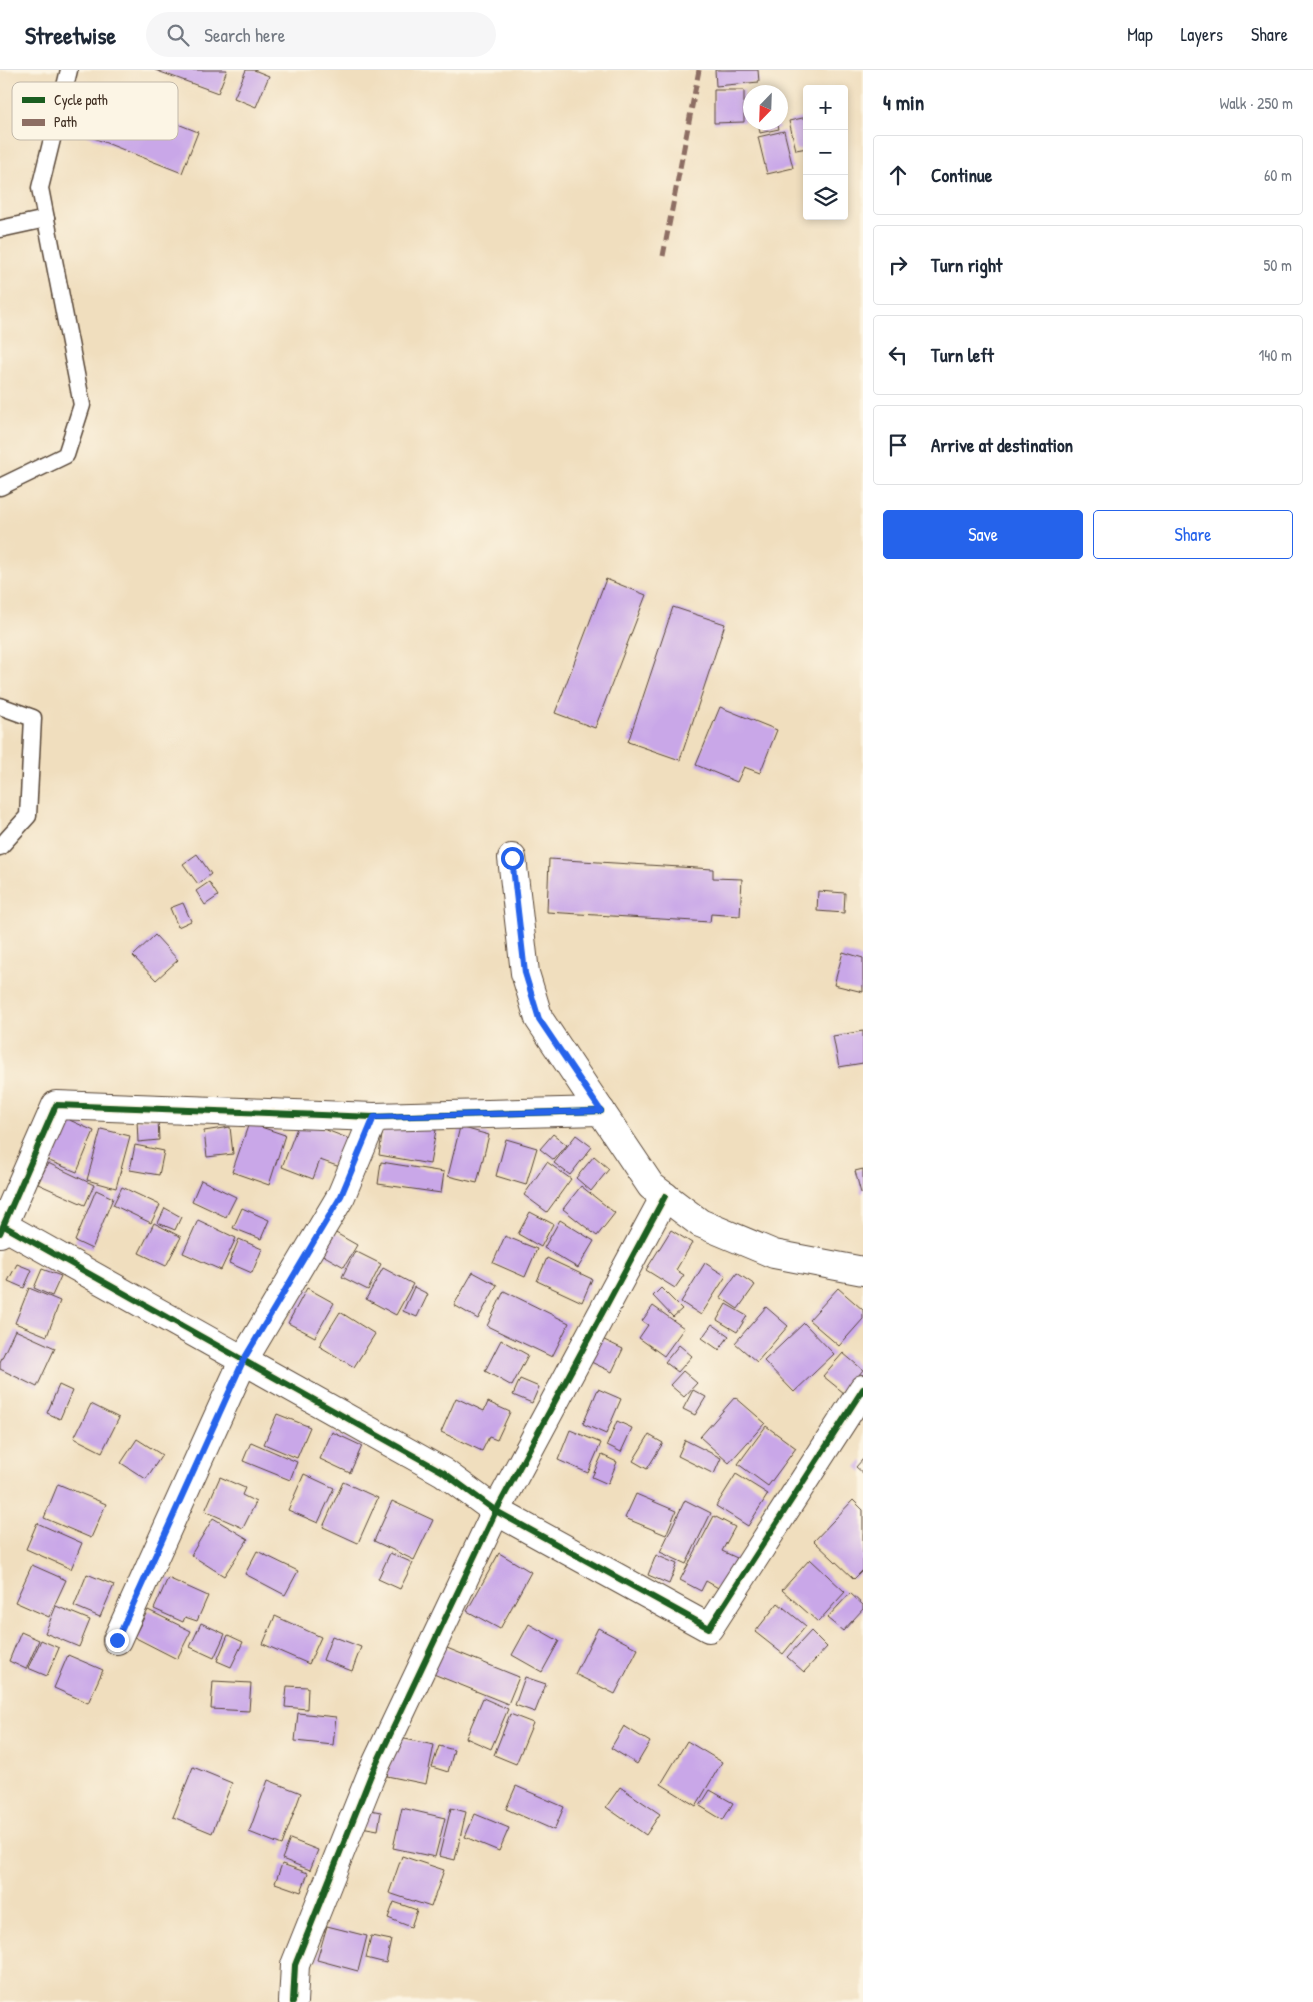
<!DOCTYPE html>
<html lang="en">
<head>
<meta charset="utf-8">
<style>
  body { margin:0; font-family:"Patrick Hand",sans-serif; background:#f6f6f7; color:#1f2937 }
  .controls { position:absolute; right:15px; top:15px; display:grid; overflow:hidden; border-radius:5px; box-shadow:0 2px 8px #0003 }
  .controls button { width:45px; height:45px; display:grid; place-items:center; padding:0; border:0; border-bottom:1px solid #e0e1e3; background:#fff; color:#1f2937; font:25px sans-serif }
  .compass { position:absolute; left:743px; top:15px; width:45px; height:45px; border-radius:50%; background:#fff; box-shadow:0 2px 8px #0003; rotate:203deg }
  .stop { position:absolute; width:15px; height:15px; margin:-11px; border:4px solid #2563eb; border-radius:50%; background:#fff }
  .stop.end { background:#2563eb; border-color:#fff; box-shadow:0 1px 5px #0008 }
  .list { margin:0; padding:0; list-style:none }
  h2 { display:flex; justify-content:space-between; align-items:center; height:65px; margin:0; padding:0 20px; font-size:21px }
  h2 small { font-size:16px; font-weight:400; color:#747a83 }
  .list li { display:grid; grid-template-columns:32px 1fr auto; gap:15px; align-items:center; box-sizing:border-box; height:80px; margin:0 10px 10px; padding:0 10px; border:1px solid #e0e1e3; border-radius:5px }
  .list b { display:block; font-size:19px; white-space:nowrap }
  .list em { font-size:16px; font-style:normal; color:#747a83 }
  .actions { display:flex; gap:10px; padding:15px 20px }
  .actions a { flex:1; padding:11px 0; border:1px solid #2563eb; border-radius:5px; text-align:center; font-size:18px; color:#2563eb }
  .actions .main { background:#2563eb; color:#fff }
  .icon { flex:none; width:28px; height:28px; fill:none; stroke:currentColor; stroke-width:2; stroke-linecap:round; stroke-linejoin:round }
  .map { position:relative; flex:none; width:863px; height:1932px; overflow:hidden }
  header { display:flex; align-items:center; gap:30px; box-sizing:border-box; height:70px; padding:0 25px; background:#fff; border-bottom:1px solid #e0e1e3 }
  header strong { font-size:24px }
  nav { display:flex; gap:28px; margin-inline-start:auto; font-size:18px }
  .search { width:350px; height:45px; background:#f6f6f7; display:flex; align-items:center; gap:12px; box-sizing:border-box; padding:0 18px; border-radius:28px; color:#747a83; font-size:19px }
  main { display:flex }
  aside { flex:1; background:#fff }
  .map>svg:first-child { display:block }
  .building { fill:#c9a7e8 }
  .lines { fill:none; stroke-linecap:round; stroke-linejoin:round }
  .service-casing { stroke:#564536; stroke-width:19 }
  .minor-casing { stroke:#564536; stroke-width:30 }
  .service { stroke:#fff; stroke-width:16 }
  .minor { stroke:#fff; stroke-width:28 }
  .quiet { stroke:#8d6e63; stroke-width:5; stroke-dasharray:10 5; stroke-linecap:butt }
  .cycleway-casing { stroke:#fcf5e5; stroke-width:9 }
  .cycleway { stroke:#1b5e20; stroke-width:6 }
  .route { stroke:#2563eb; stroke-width:6 }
  .key { fill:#fcf5e5; stroke:#c2b8a9; stroke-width:1 }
  .key-label { font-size:14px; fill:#3b2a1e }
</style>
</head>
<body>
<header>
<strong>Streetwise</strong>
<div class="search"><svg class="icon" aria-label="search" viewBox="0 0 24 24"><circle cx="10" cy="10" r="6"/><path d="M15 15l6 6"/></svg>Search here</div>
<nav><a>Map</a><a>Layers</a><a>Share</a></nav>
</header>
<main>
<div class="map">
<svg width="863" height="1932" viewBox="0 0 863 1932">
  <rect width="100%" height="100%" fill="#fcf5e5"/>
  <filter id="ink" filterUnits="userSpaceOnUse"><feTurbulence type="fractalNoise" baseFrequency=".02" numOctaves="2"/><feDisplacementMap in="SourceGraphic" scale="10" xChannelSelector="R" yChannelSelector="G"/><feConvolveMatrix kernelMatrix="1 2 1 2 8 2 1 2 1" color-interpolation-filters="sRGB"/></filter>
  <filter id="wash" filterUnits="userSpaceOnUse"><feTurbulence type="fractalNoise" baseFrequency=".0096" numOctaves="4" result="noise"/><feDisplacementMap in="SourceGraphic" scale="20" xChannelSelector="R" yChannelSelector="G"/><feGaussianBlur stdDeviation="1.12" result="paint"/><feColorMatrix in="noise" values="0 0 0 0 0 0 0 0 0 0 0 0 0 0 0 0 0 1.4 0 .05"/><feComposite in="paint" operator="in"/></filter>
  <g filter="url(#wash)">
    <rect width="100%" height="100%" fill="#f0debe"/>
    <g id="blocks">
      <g class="building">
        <polygon points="155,0 227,0 218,23"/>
        <polygon points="246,0 254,0 269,6 256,37 234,28"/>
        <polygon points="715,0 758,0 759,12 716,16"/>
        <polygon points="87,18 198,62 182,103 71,59"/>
        <polygon points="714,20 744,20 744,52 714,53"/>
        <polygon points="807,47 807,78 796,80 789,51"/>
        <polygon points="758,52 777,52 779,59 760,63"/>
        <polygon points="784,61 793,98 767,104 758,67"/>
        <polygon points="606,509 646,525 595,658 555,643"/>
        <polygon points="673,537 725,554 680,690 628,672"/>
        <polygon points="720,637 777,660 760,703 744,697 737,712 696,695"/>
        <polygon points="197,784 211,804 198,814 183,794"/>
        <polygon points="549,789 713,799 713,808 742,809 740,846 711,844 710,852 547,842"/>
        <polygon points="209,812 218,826 205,835 196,821"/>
        <polygon points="818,821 845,823 844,843 817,841"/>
        <polygon points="183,833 191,851 178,857 170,838"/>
        <polygon points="155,865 178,890 156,910 133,886"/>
        <polygon points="843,882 863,888 863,922 834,915"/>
        <polygon points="863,961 863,993 839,997 833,966"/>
        <polygon points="65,1048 94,1061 77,1102 47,1090"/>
        <polygon points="158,1049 159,1070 138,1072 137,1050"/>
        <polygon points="300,1050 350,1069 340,1097 320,1090 313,1109 282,1097"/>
        <polygon points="384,1051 436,1060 430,1094 379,1085"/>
        <polygon points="249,1053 285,1065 269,1115 232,1102"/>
        <polygon points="230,1057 233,1084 207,1087 204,1061"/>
        <polygon points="460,1057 489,1065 477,1113 448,1106"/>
        <polygon points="101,1059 130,1066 116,1118 87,1110"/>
        <polygon points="553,1064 567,1075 554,1090 540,1079"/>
        <polygon points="576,1065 592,1077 570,1105 554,1093"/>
        <polygon points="506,1069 537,1078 526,1115 496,1106"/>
        <polygon points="135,1075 164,1081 159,1105 130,1100"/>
        <polygon points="594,1086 609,1099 591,1121 576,1108"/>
        <polygon points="381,1092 444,1102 441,1123 378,1114"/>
        <polygon points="547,1092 571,1109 547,1142 524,1125"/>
        <polygon points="48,1093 94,1115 85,1135 38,1114"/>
        <polygon points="863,1099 863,1123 861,1123 855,1101"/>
        <polygon points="201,1110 236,1127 226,1147 192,1131"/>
        <polygon points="581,1116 615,1143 597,1166 563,1139"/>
        <polygon points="122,1117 160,1135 151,1153 113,1135"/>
        <polygon points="96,1120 113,1128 92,1179 75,1171"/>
        <polygon points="165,1138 181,1147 175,1160 158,1153"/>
        <polygon points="242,1138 269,1150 261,1169 233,1158"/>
        <polygon points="530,1142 553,1154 541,1177 518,1164"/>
        <polygon points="198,1150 236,1168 221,1200 183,1183"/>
        <polygon points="560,1150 594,1171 578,1198 544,1178"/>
        <polygon points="154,1153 181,1167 166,1196 139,1183"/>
        <polygon points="671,1160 692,1173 676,1200 684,1205 675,1218 646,1200"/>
        <polygon points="334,1162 357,1175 344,1197 321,1184"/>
        <polygon points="505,1166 537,1179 525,1207 493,1193"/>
        <polygon points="239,1169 262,1179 252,1203 229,1193"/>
        <polygon points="355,1181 381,1194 368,1220 342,1207"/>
        <polygon points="547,1188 592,1209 582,1232 537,1211"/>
        <polygon points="705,1193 726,1206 701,1245 681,1232"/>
        <polygon points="17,1194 32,1200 24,1218 8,1211"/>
        <polygon points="383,1198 413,1214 396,1245 366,1229"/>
        <polygon points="42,1199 61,1206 52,1226 34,1218"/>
        <polygon points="473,1202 497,1215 478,1249 454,1235"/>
        <polygon points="737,1203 755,1215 738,1239 720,1227"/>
        <polygon points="414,1217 428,1224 417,1247 403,1241"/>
        <polygon points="29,1218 60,1231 47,1266 15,1253"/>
        <polygon points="307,1218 334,1233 315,1267 288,1253"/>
        <polygon points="661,1218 682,1239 673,1247 653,1226"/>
        <polygon points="838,1218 863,1240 863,1249 839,1276 809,1250"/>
        <polygon points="504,1221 569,1253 552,1287 487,1256"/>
        <polygon points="726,1234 747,1246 737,1262 717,1250"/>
        <polygon points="653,1236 684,1258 664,1286 639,1268 648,1255 642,1251"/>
        <polygon points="766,1237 788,1256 757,1292 735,1273"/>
        <polygon points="340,1242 375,1264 354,1297 319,1276"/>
        <polygon points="804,1253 834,1284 794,1322 764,1291"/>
        <polygon points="712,1254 729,1266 719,1280 702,1268"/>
        <polygon points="15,1260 55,1278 37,1317 0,1299 0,1292"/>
        <polygon points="600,1268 623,1279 612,1302 589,1291"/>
        <polygon points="501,1270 528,1285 512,1316 485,1301"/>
        <polygon points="679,1275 692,1286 678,1302 665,1292"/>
        <polygon points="843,1283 863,1300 844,1323 823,1306"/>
        <polygon points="683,1301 697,1313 684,1327 670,1315"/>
        <polygon points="520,1309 539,1317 532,1333 513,1325"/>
        <polygon points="59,1315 72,1321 60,1349 47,1343"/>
        <polygon points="598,1319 621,1329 606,1364 583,1354"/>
        <polygon points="693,1320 706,1327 695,1345 683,1339"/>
        <polygon points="735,1327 765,1353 729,1393 700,1367"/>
        <polygon points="456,1328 484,1341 488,1332 510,1342 497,1370 489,1367 482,1381 441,1362"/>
        <polygon points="91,1334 119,1348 102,1382 74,1368"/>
        <polygon points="277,1344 310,1357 297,1388 264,1374"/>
        <polygon points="617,1351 632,1358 621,1382 607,1375"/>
        <polygon points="766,1356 796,1378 768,1416 738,1394"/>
        <polygon points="570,1360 601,1373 588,1403 558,1390"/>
        <polygon points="332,1362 362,1376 350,1403 320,1389"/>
        <polygon points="649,1365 663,1373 647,1399 633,1391"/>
        <polygon points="137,1369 162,1385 146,1409 121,1393"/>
        <polygon points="685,1370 721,1388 714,1404 678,1386"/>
        <polygon points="251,1372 297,1392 290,1410 243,1391"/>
        <polygon points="602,1385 617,1392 608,1414 592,1407"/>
        <polygon points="863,1389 863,1403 856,1397"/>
        <polygon points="304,1404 334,1418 318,1453 288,1440"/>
        <polygon points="736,1404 768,1424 748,1456 716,1436"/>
        <polygon points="220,1407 245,1418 242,1425 256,1432 243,1458 205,1441"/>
        <polygon points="343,1412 378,1428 358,1473 323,1457"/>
        <polygon points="58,1414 106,1434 91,1468 44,1448"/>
        <polygon points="636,1424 676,1441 666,1465 625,1448"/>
        <polygon points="685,1430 711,1443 686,1494 660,1482"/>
        <polygon points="853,1430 863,1440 863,1500 854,1509 814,1471"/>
        <polygon points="392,1431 433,1450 414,1490 374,1471"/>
        <polygon points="714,1446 735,1457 722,1481 737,1488 720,1519 706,1511 701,1521 680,1510"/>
        <polygon points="213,1448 248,1469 224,1506 191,1485"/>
        <polygon points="37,1453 82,1473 71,1499 26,1479"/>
        <polygon points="257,1481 298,1501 285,1525 245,1504"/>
        <polygon points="390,1483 413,1493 400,1519 378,1509"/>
        <polygon points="499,1483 531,1502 500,1559 467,1541"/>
        <polygon points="656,1485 677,1494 669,1514 648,1505"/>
        <polygon points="810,1489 845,1522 818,1552 782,1520"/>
        <polygon points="32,1495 66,1510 49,1547 15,1532"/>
        <polygon points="87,1504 114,1515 100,1547 74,1536"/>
        <polygon points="168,1508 208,1526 197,1551 185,1547 183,1552 154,1539"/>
        <polygon points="850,1523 863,1535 863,1539 843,1561 827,1548"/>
        <polygon points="778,1533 806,1556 783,1584 755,1562"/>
        <polygon points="56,1536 90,1550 79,1577 45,1563"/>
        <polygon points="148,1540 191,1561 177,1589 134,1567"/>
        <polygon points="275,1546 321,1567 309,1594 263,1574"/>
        <polygon points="201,1553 225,1564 214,1588 190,1577"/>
        <polygon points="529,1554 559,1571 542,1602 512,1585"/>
        <polygon points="598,1558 638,1579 615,1624 575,1604"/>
        <polygon points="811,1561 827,1577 804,1602 787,1587"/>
        <polygon points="21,1562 39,1570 26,1599 9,1591"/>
        <polygon points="228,1565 243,1572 231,1597 217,1591"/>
        <polygon points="332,1566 361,1577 352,1601 323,1590"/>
        <polygon points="41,1570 59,1578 47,1606 28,1598"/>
        <polygon points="442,1576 519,1607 508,1634 431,1603"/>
        <polygon points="68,1585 103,1600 88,1633 54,1618"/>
        <polygon points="525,1607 546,1614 535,1642 515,1635"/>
        <polygon points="213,1611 251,1613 249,1641 211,1639"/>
        <polygon points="287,1616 308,1617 307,1639 285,1637"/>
        <polygon points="483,1628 508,1639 491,1679 466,1668"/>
        <polygon points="298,1643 336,1647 333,1675 295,1671"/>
        <polygon points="510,1644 533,1653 516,1694 494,1685"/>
        <polygon points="624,1656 650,1672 637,1694 611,1678"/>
        <polygon points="395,1667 434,1675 426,1714 387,1706"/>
        <polygon points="687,1671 722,1692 696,1736 661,1714"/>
        <polygon points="439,1676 454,1680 448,1702 432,1697"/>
        <polygon points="193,1697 232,1713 212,1763 173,1747"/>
        <polygon points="268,1710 301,1723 282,1775 249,1762"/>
        <polygon points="516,1716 564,1737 554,1760 506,1739"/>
        <polygon points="620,1717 660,1744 646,1765 606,1737"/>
        <polygon points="710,1720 733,1733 723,1750 700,1736"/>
        <polygon points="402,1738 445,1748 435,1787 393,1778"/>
        <polygon points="451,1738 466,1742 455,1790 439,1786"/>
        <polygon points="364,1739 381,1742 378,1760 361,1757"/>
        <polygon points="475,1744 509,1758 499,1781 465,1767"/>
        <polygon points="290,1769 318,1780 310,1800 282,1789"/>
        <polygon points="402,1786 444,1800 431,1837 389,1823"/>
        <polygon points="282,1794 308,1803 301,1822 275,1813"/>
        <polygon points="394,1832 417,1840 411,1857 388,1848"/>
        <polygon points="327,1856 367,1866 358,1901 317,1890"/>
        <polygon points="371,1866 391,1870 386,1893 366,1888"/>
      </g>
    </g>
  </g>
  <g filter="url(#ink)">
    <use href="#blocks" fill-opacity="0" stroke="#564536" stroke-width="1"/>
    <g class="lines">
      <defs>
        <g id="service">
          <polyline points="0,159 46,149"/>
          <polyline points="0,417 66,385 82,335 40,118 69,0"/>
          <polyline points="0,636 33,648 28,746 0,777"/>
        </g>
        <g id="minor">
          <polyline points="512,788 525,903 539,949 651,1116 700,1153 774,1184 863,1201"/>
          <polyline points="4,1156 443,1402 496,1441 709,1558 863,1319"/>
          <polyline points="0,1163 56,1035 374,1047 601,1041"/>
          <polyline points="117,1570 244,1289 341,1126 374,1047"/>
          <polyline points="293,1932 295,1895 371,1705 496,1441 665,1126"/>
        </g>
      </defs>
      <use href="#service" class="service-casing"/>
      <use href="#minor" class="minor-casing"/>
      <use href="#service" class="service"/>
      <use href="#minor" class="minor"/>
      <polyline class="quiet" points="663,186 699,0"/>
      <defs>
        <g id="cycleway">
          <polyline points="4,1156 443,1402 496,1441 709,1558 863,1319"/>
          <polyline points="0,1163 56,1035 374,1047 601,1041"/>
          <polyline points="293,1932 295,1895 371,1705 496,1441 665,1126"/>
        </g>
      </defs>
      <use href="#cycleway" class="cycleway-casing"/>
      <use href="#cycleway" class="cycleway"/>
    </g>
  </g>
  <g class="lines" filter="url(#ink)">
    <polyline class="route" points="117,1570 244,1289 341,1126 374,1047 601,1041 539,949 525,903 512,788"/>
  </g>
  <rect x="12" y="12" width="166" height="58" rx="8" class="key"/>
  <rect x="22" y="27" width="23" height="6" fill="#1b5e20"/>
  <rect x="22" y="49" width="23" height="7" fill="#8d6e63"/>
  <g class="key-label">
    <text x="54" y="35">Cycle path</text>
    <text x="54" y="57">Path</text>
  </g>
</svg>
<div class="controls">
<button>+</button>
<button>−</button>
<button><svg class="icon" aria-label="layers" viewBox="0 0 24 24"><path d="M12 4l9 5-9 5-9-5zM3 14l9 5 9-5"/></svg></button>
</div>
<svg class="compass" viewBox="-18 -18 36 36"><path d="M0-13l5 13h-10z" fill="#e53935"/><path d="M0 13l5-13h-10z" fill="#747a83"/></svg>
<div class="stop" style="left:512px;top:788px"></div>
<div class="stop end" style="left:117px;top:1570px"></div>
</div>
<aside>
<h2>4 min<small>Walk · 250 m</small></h2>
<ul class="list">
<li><svg class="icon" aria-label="ahead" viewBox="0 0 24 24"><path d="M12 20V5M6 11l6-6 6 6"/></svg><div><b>Continue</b></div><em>60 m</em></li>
<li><svg class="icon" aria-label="right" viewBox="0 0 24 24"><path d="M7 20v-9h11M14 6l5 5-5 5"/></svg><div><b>Turn right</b></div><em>50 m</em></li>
<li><svg class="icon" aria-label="left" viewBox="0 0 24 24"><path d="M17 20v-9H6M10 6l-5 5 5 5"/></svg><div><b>Turn left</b></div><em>140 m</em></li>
<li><svg class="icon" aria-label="arrive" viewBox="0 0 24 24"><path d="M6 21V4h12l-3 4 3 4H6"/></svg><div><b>Arrive at destination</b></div></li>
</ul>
<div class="actions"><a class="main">Save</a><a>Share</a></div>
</aside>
</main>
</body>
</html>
